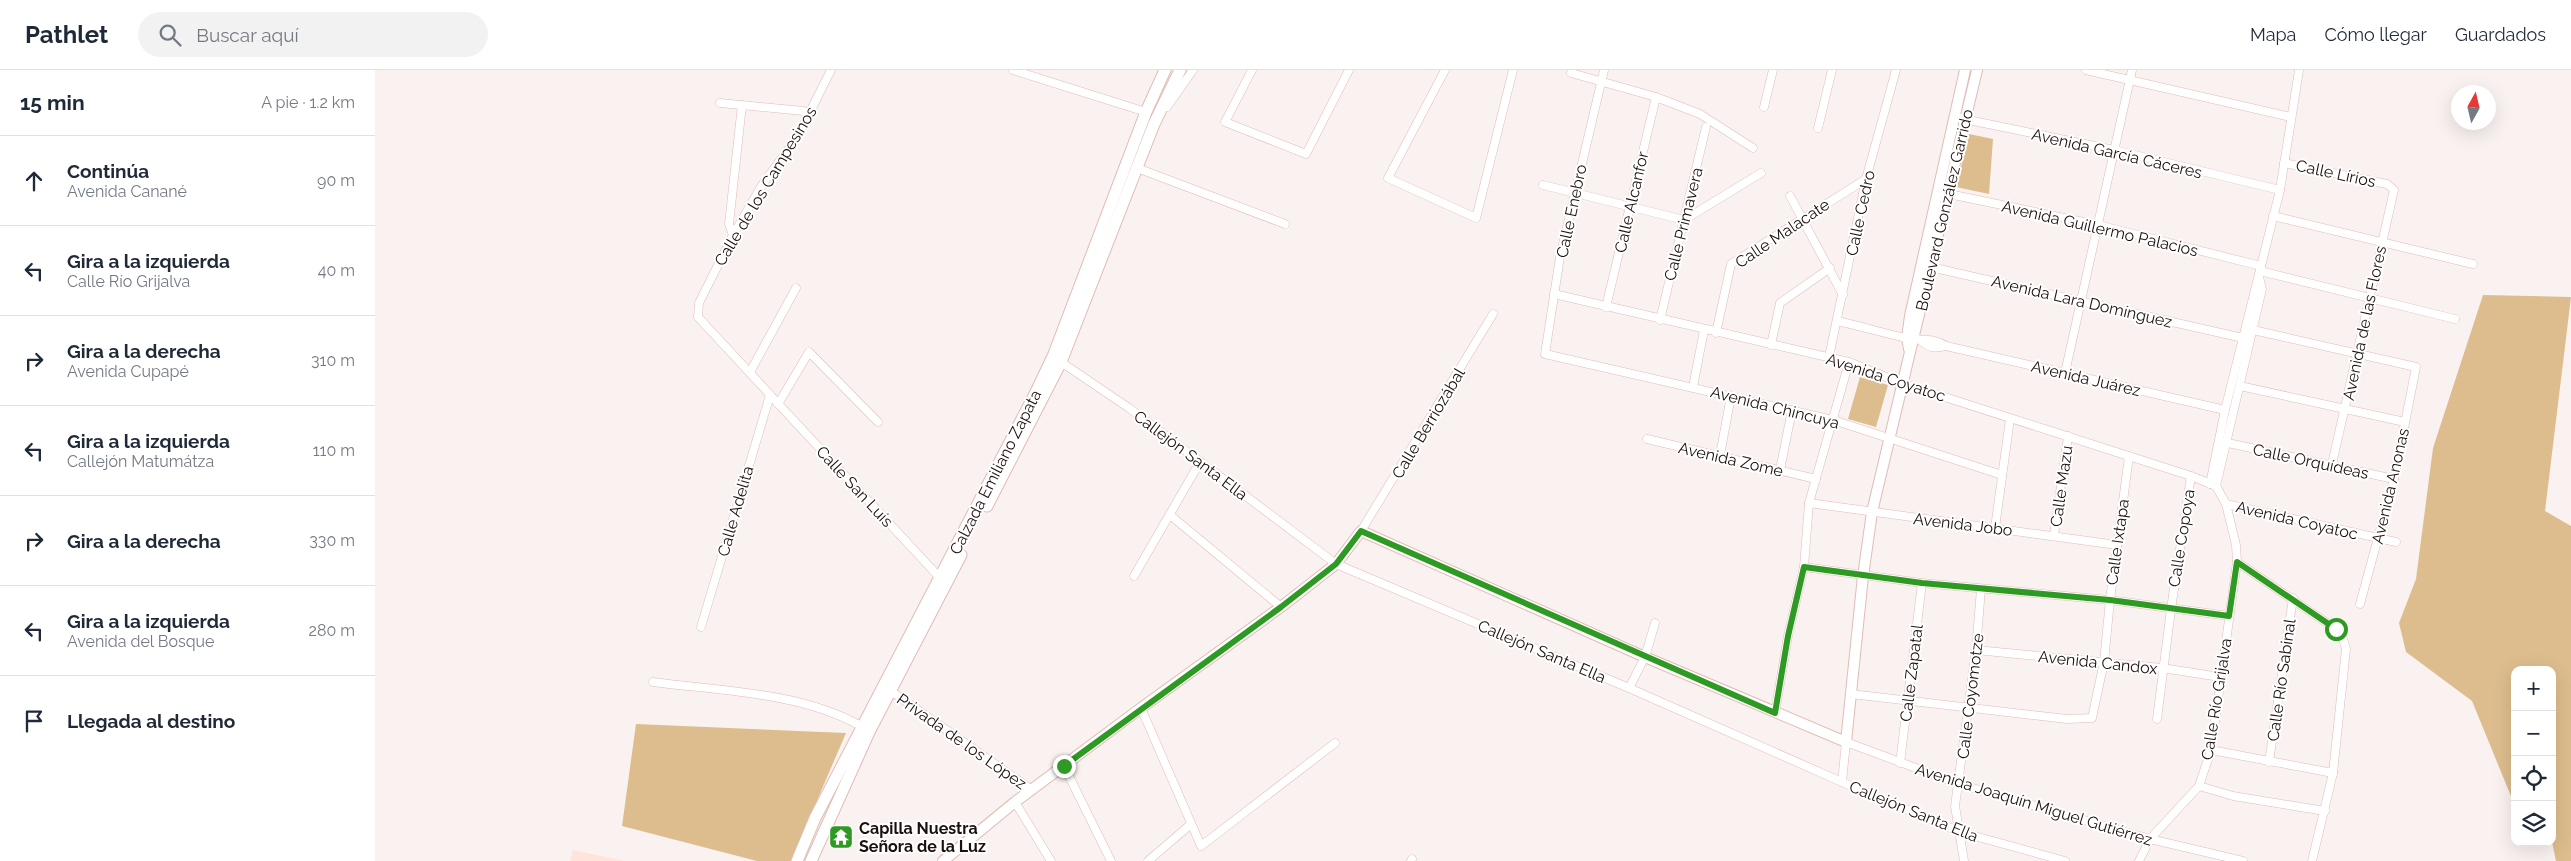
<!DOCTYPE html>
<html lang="es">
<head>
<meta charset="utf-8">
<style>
  body { margin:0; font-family:Raleway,sans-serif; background:#f2f2f3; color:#1f2937 }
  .controls { position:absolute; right:15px; bottom:15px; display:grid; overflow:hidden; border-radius:10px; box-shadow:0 5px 20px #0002 }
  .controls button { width:45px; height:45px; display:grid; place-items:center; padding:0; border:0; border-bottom:1px solid #e0e1e3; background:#fff; color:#1f2937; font:25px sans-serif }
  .compass { position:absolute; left:2076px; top:15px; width:45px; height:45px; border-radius:50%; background:#fff; box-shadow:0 5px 20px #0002; rotate:8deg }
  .stop { position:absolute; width:15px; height:15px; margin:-11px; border:4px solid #2e9923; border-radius:50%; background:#fff }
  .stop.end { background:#2e9923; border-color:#fff; box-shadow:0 1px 5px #0008 }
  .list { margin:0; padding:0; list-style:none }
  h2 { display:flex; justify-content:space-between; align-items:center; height:65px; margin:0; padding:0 20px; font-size:21px }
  h2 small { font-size:16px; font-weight:400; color:#747a83 }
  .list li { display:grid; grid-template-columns:32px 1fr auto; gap:15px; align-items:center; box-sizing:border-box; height:90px; padding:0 20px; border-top:1px solid #e0e1e3 }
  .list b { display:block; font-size:19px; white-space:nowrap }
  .list p { margin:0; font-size:16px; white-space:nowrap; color:#747a83 }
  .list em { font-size:16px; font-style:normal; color:#747a83 }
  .icon { flex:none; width:28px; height:28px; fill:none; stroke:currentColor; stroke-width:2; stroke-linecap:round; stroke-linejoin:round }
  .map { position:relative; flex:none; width:2196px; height:791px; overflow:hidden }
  header { display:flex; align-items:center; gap:30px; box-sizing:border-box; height:70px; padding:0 25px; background:#fff; border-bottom:1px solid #e0e1e3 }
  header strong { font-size:24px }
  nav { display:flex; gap:28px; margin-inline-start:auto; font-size:18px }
  .search { width:350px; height:45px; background:#f2f2f3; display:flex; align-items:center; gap:12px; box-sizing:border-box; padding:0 18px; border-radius:28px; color:#747a83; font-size:19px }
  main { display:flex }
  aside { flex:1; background:#fff }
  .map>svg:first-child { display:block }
  .built { fill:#ffe4dc }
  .green { fill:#ddbd8d }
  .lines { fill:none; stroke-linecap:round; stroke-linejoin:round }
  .minor-casing { stroke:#e0bcb3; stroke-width:9 }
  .tertiary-casing { stroke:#e0bcb3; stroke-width:12 }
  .secondary-casing { stroke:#e0bcb3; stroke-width:13 }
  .minor { stroke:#fff; stroke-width:8 }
  .tertiary { stroke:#fff; stroke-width:10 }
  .secondary { stroke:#fff; stroke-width:11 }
  .route { stroke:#2e9923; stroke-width:6 }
  .labels { text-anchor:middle; stroke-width:4; stroke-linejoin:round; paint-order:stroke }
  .street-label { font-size:16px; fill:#1c100d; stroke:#fff }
  .poi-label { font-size:16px; font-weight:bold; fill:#1c100d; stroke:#fff; text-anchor:start }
</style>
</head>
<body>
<header>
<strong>Pathlet</strong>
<div class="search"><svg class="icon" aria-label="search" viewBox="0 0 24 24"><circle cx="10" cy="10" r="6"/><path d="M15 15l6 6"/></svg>Buscar aquí</div>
<nav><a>Mapa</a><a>Cómo llegar</a><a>Guardados</a></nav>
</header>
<main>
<aside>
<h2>15 min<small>A pie · 1.2 km</small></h2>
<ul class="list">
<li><svg class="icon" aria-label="ahead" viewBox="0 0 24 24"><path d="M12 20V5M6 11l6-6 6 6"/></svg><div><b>Continúa</b><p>Avenida Canané</p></div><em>90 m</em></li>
<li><svg class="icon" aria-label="left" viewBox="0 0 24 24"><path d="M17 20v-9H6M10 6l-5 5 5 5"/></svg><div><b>Gira a la izquierda</b><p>Calle Río Grijalva</p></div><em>40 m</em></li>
<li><svg class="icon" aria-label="right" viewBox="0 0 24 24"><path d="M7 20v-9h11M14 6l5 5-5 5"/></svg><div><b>Gira a la derecha</b><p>Avenida Cupapé</p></div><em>310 m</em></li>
<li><svg class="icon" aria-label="left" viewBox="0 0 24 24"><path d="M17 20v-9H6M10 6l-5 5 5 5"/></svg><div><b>Gira a la izquierda</b><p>Callejón Matumátza</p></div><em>110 m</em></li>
<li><svg class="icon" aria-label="right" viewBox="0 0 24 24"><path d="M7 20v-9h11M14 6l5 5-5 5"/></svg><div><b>Gira a la derecha</b></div><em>330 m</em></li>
<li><svg class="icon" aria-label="left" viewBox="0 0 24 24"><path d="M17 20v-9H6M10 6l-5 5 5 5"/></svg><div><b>Gira a la izquierda</b><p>Avenida del Bosque</p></div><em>280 m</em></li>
<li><svg class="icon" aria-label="arrive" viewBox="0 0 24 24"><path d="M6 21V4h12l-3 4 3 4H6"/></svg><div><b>Llegada al destino</b></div></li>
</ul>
</aside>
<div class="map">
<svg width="2196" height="791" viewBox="0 0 2196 791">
  <rect width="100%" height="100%" fill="#faf2f0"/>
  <polygon class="built" points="198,780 250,791 195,791"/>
  <g class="green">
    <polygon points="1594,64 1618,69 1614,124 1581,117"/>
    <polygon points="2108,225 2196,227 2170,441 2196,456 2196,791 2181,791 2177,772 2177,600 2140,600 2140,736 2097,631 2031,582 2024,553 2041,509 2058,378"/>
    <polygon points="1485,307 1513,315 1501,357 1473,349"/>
    <polygon points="261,654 471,663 416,791 382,791 247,756"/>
  </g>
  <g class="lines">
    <defs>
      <g id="minor">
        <polyline points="456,0 423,66 387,115 358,165 324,233 323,247 565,508"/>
        <polyline points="638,0 771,42"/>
        <polyline points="877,0 850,52 931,84 974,0"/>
        <polyline points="1070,0 1013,108 1101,148 1138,0"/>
        <polyline points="1229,0 1185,187 1170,284 1458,350 1627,405"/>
        <polyline points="1711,0 1916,47"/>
        <polyline points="1196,3 1281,27 1325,44 1378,78"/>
        <polyline points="345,33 429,41 435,44"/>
        <polyline points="792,37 818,0"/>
        <polyline points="1389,37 1398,0"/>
        <polyline points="1579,47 1739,80 1905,120"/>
        <polyline points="1443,58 1457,0"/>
        <polyline points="1909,93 2012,114 2019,120 1957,394"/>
        <polyline points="762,98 910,154"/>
        <polyline points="1168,115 1309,150 1386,103"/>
        <polyline points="1569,123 1723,155 1886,196"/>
        <polyline points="1415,126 1468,225"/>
        <polyline points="1898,146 2098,194"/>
        <polyline points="358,165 354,154 367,35"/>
        <polyline points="1551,196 1868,268"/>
        <polyline points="1885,201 2080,249"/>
        <polyline points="1179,224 1474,292 1526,313 1816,406 1841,416 1851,434 1861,475 1862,492 1836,680 1824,716 1775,769 1764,791"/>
        <polyline points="1231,237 1281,27"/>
        <polyline points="1285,250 1331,57"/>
        <path d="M1462,251C1485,256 1508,263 1531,268C1545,271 1558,267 1571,276L1850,340"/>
        <polyline points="1878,260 2041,297 2019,409 1985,534"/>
        <polyline points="1341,263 1356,194 1491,109"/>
        <path d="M1546,271C1555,278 1560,279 1571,276"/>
        <polyline points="1396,275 1405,233 1455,198"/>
        <polyline points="1454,287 1491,109 1521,0"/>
        <polyline points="686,292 754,338 961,494 1254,618 1467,712 1585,762 1690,791"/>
        <polyline points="375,302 421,218"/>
        <polyline points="1690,303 1757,0"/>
        <polyline points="1865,316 2030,352"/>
        <polyline points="1318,317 1329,260"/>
        <polyline points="403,334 434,282 503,352"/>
        <polyline points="1272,369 1441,409"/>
        <polyline points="1853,373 2019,409"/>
        <polyline points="1345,385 1356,326"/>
        <polyline points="1405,400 1417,340"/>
        <polyline points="1835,414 1850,340 1905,120 1924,0"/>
        <polyline points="1841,416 1887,219 1884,207"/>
        <polyline points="1434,433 1742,475"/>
        <polyline points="1851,434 2021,472"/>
        <polyline points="795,445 906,537"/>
        <polyline points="1620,458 1635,349"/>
        <polyline points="986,461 1118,244"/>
        <polyline points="1679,465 1693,366"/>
        <polyline points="1862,492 1961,559 1968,569 1971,579 1958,703 1937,791"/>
        <polyline points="1429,497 1547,513 1735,530 1854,546"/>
        <polyline points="759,506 825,392"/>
        <polyline points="326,557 395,325"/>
        <polyline points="1601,580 1787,598 1845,607"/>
        <path d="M278,612C347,621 425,622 486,656"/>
        <polyline points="1254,618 1270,587 1280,553"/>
        <polyline points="516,621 657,720"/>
        <polyline points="1476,624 1692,649 1717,648 1729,592 1735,530 1754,386"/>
        <polyline points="766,638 826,776 960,673"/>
        <polyline points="1400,643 1413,566 1429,497 1434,433 1474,292"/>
        <polyline points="1782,649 1796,539 1816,406"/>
        <polyline points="1836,680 1958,703"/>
        <polyline points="1894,692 1918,528"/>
        <polyline points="1525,693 1547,513"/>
        <polyline points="689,696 736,791"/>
        <polyline points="1467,712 1471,672 1584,714 1775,769 1868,791"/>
        <polyline points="1824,716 1858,726 1950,741"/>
        <polyline points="640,732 676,791"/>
        <polyline points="773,791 816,754"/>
        <polyline points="1036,791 1037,789"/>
        <polyline points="1589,791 1580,736 1601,580 1606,519"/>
      </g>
      <g id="tertiary">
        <polyline points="1534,279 1532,268 1535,246 1590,0"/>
        <polyline points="568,791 640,732 766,638 906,537 961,494 986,461 1270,587 1471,672 1488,506 1497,442 1602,0"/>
      </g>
      <g id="secondary">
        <polyline points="612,436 686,292 779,54 805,0"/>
        <polyline points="422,791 440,748 661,322 679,284 771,42 790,0"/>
        <polyline points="436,791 494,662 586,485"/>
      </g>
    </defs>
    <use href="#minor" class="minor-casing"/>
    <use href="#tertiary" class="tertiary-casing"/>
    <use href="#secondary" class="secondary-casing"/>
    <use href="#minor" class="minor"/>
    <use href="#tertiary" class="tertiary"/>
    <use href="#secondary" class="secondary"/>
  </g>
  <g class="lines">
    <polyline class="route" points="689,696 906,537 961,494 986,461 1400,643 1413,566 1429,497 1547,513 1735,530 1854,546 1862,492 1961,559"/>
  </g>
  <defs>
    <symbol id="temple-square" viewBox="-11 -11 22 22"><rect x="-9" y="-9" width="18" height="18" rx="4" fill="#2e9923" stroke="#fff"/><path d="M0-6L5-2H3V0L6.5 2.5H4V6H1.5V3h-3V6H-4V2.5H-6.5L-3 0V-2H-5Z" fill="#fff"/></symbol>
  </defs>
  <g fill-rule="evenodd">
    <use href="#temple-square" x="452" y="753" width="28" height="28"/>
  </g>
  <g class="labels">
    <g class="street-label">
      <text transform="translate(1742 83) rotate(13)" y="6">Avenida García Cáceres</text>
      <text transform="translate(1961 103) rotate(12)" y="6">Calle Lírios</text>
      <text transform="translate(390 116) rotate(-59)" y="6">Calle de los Campesinos</text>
      <text transform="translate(1256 132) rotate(-77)" y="6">Calle Alcanfor</text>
      <text transform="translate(1569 140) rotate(-77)" y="6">Boulevard González Garrido</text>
      <text transform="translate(1196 141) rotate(-78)" y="6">Calle Enebro</text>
      <text transform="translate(1485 143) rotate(-78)" y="6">Calle Cedro</text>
      <text transform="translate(1308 154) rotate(-76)" y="6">Calle Primavera</text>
      <text transform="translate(1725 158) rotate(13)" y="6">Avenida Guillermo Palacios</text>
      <text transform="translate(1407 163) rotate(-34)" y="6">Calle Malacate</text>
      <text transform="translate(1707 231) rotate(13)" y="6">Avenida Lara Domínguez</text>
      <text transform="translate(1989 253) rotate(-78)" y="6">Avenida de las Flores</text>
      <text transform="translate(1511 307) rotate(18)" y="6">Avenida Coyatoc</text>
      <text transform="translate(1711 308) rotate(13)" y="6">Avenida Juárez</text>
      <text transform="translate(1400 337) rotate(14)" y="6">Avenida Chincuya</text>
      <text transform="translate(1053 353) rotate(-59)" y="6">Calle Berriozábal</text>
      <text transform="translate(816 385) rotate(37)" y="6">Callejón Santa Ella</text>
      <text transform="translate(1356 389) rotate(13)" y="6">Avenida Zome</text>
      <text transform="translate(1936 391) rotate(12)" y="6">Calle Orquídeas</text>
      <text transform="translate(620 402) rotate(-63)" y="6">Calzada Emiliano Zapata</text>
      <text transform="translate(480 416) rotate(47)" y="6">Calle San Luís</text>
      <text transform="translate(1686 416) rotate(-82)" y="6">Calle Mazu</text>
      <text transform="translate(2015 416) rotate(-77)" y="6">Avenida Anonas</text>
      <text transform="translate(360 441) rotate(-74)" y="6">Calle Adelita</text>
      <text transform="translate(1922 450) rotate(13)" y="6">Avenida Coyatoc</text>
      <text transform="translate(1588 454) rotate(7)" y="6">Avenida Jobo</text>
      <text transform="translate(1806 468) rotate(-81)" y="6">Calle Copoya</text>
      <text transform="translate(1742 472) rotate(-82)" y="6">Calle Ixtapa</text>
      <text transform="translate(1167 581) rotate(23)" y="6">Callejón Santa Ella</text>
      <text transform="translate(1723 592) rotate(6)" y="6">Avenida Candox</text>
      <text transform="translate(1536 603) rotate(-83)" y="6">Calle Zapatal</text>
      <text transform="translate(1906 610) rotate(-82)" y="6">Calle Río Sabinal</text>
      <text transform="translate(1595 626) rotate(-83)" y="6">Calle Coyomotze</text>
      <text transform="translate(1841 629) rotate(-81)" y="6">Calle Río Grijalva</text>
      <text transform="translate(587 671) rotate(35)" y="6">Privada de los López</text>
      <text transform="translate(1659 734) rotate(17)" y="6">Avenida Joaquín Miguel Gutiérrez</text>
      <text transform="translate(1539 741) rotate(22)" y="6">Callejón Santa Ella</text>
    </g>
    <g class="poi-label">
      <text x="484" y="764">Capilla Nuestra<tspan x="484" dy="18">Señora de la Luz</tspan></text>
    </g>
  </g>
</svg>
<div class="controls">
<button>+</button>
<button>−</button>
<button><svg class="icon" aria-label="locate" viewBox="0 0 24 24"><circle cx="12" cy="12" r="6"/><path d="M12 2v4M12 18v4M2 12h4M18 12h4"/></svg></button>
<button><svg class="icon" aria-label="layers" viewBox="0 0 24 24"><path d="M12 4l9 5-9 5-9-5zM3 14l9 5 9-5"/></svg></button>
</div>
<svg class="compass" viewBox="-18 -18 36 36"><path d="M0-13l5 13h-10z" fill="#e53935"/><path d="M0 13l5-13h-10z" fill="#747a83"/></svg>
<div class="stop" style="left:1961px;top:559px"></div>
<div class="stop end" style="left:689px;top:696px"></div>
</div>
</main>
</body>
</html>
